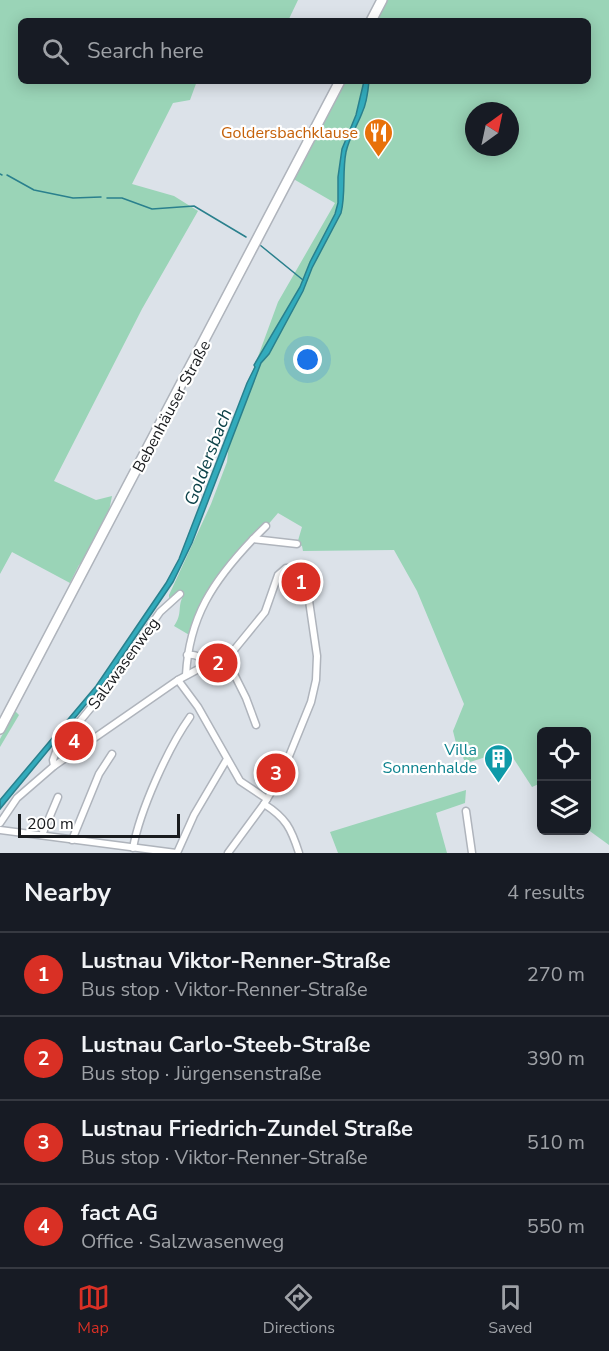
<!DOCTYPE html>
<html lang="en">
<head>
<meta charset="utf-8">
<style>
  body { margin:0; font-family:"Nunito Sans",sans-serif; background:#242831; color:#f1f3f6 }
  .controls { position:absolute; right:18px; bottom:18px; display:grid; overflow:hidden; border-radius:9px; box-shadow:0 3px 15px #0003 }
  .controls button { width:54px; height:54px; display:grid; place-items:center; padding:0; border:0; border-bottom:2px solid #363941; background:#171b24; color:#f1f3f6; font:30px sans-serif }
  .compass { position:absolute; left:465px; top:102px; width:54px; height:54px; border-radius:50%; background:#171b24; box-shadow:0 3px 15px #0003; rotate:33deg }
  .scale { position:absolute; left:18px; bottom:15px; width:162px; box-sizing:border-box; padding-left:6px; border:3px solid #191b1e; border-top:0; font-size:16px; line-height:21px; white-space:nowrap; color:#191b1e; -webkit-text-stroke:4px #fff; paint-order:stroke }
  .you { position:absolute; left:308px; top:360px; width:21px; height:21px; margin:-15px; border:4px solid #fff; border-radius:50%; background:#1a73e8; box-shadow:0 0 0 9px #1a73e833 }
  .badge { display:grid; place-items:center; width:39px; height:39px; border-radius:50%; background:#d93025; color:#fff; font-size:20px; font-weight:700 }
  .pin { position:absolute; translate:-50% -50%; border:3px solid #fff; box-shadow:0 2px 6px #0006 }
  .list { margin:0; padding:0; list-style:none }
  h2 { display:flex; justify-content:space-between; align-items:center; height:78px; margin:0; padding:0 24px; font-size:26px }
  h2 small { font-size:20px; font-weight:400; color:#9ea1a6 }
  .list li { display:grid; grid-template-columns:39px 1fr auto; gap:18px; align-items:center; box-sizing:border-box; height:84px; padding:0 24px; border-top:2px solid #363941 }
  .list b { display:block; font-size:22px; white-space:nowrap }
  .list p { margin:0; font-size:20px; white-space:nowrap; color:#9ea1a6 }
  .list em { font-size:20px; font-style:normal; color:#9ea1a6 }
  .icon { flex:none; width:33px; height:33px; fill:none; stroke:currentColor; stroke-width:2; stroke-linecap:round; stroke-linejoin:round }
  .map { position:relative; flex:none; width:609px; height:853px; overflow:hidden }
  .search { position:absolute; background:#171b24; box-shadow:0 3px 15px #0003; left:18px; right:18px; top:18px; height:66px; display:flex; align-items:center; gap:15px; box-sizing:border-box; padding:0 21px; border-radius:9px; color:#9ea1a6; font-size:22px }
  .sheet { height:414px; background:#171b24 }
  nav { display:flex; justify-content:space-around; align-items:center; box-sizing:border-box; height:84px; border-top:2px solid #363941; background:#171b24; font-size:16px; color:#9ea1a6 }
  nav a { display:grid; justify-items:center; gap:3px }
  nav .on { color:#d93025 }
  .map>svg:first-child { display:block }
  .green { fill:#9ad4b7; fill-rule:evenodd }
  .water { fill:#32abbc; stroke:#2a808d; stroke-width:1.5 }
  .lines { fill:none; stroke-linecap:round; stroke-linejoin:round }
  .stream { stroke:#2a808d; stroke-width:1.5 }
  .street-casing { stroke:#afb4bc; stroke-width:9 }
  .secondary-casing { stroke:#afb4bc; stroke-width:12 }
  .street { stroke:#fff; stroke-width:6 }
  .secondary { stroke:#fff; stroke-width:9 }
  .labels { text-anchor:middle; stroke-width:4.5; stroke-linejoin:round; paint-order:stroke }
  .food-label { font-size:16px; fill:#c56008; stroke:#fff; text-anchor:end }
  .street-label { font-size:16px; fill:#191b1e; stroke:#fff }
  .culture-label { font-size:16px; fill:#0d838f; stroke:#fff; text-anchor:end }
  .water-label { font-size:18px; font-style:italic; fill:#0d4249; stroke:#fff }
</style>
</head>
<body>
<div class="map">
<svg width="609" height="853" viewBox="0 0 609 853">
  <rect width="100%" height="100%" fill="#dce2e9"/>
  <g class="green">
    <path d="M0,0H298L288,21C279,21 260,18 253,21H21V81H197L190,100L173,103L132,184L174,196L198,211L142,309L54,481L96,500L112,496L108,516L83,563L79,565L70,583L12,552L0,574Z"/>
    <path d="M383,0H609V845L587,829L586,732H542L541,783L532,787L508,750L470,762L468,768L456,743L453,731L464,704L417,591L394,550L303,551L302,546L297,544L302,527L278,513L211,591L191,636L174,626C183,613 177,608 183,596L179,593L169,599V595L211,504L227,462L230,433L278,302L335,203L290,177L340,81H588V21H372ZM474,111H510V147H474Z"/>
    <polygon points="15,711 19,715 0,747 0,739"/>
    <polygon points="466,790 465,803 436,813 447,853 338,853 330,832"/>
  </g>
  <path class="water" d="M364,81H369C368,92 367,103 362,113C357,126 349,138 346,152C342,172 346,194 341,213L312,268L303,291L269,354L261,363L192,543L173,582L107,679L0,809V800L96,686L166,583L179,559L247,383L255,367L254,365L300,287L310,262L335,214L338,203V177L342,149L356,115Z"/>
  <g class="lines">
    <g class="stream">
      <polyline points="0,174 2,175"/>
      <polyline points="7,175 34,190 73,198 101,197"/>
      <polyline points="107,198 122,198 152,209 194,206 246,237"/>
      <polyline points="260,245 303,280"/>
    </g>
    <defs>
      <g id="street">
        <polyline points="253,539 266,526"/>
        <path d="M187,655C197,654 202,657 204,667"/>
        <polyline points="225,656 246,698 256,725"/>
        <path d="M186,675C189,617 213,581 253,539L297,544"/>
        <polyline points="178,680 198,707 240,781 267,799"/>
        <polyline points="54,766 53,760 57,749 108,687 160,612 180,594"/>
        <path d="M264,804C286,818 291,828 299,853"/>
        <polyline points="466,811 472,853"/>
        <polyline points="0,823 17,798 54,766 178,680 234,650 265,612 278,575 286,568 292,568 297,569 306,580 317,656 316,680 311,702 281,776 264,804 228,853"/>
        <polyline points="0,830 176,853"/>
        <polyline points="42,835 58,797"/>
        <polyline points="72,840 99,774 112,754"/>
        <path d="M133,848C140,810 168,748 190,717"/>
        <polyline points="177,853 194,815 227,759"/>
      </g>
      <g id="secondary">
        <polyline points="371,21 382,0"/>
        <polyline points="0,729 340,81"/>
      </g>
    </defs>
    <use href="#street" class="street-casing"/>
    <use href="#secondary" class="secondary-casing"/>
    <use href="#street" class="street"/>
    <use href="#secondary" class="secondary"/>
  </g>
  <defs>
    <symbol id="restaurant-pin" viewBox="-11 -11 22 30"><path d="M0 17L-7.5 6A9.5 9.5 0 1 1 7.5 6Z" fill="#e8710a" stroke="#fff"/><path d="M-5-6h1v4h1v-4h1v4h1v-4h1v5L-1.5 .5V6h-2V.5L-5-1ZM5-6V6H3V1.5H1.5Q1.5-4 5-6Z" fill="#fff"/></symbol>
    <symbol id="building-pin" viewBox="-11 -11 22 30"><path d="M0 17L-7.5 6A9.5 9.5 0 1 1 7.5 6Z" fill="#0f9aa8" stroke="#fff"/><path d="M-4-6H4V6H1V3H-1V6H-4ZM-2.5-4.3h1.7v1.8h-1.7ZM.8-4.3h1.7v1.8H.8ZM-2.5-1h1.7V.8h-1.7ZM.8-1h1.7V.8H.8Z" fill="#fff"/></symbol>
  </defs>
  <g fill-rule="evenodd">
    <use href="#restaurant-pin" x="362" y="116" width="33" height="45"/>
    <use href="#building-pin" x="482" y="742" width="33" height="45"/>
  </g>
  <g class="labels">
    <g class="food-label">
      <text x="358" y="138">Goldersbachklause</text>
    </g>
    <g class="street-label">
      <text transform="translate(171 406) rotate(-62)" y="6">Bebenhäuser Straße</text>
      <text transform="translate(123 663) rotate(-54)" y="6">Salzwasenweg</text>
    </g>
    <g class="culture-label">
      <text x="477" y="755">Villa<tspan x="477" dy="18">Sonnenhalde</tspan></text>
    </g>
    <g class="water-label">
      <text transform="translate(208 457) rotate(-69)" y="6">Goldersbach</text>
    </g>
  </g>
</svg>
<div class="controls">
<button><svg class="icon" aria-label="locate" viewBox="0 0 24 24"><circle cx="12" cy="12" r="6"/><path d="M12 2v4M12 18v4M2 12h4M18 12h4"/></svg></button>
<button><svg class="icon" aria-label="layers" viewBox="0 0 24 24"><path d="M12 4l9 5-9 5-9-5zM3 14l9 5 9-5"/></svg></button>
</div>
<svg class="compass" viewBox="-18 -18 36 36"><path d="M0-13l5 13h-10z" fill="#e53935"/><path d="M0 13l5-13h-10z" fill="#9ea1a6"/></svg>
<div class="scale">200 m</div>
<div class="you"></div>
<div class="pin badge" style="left:301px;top:582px">1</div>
<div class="pin badge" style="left:218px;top:663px">2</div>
<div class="pin badge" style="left:276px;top:773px">3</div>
<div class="pin badge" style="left:74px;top:741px">4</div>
<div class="search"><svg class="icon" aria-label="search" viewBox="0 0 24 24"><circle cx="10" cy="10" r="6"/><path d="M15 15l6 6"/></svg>Search here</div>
</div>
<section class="sheet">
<h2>Nearby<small>4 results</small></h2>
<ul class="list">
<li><span class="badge">1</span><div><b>Lustnau Viktor-Renner-Straße</b><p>Bus stop · Viktor-Renner-Straße</p></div><em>270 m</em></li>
<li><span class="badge">2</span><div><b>Lustnau Carlo-Steeb-Straße</b><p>Bus stop · Jürgensenstraße</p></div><em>390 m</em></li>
<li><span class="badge">3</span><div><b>Lustnau Friedrich-Zundel Straße</b><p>Bus stop · Viktor-Renner-Straße</p></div><em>510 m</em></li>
<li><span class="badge">4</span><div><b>fact AG</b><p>Office · Salzwasenweg</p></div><em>550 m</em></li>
</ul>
</section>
<nav>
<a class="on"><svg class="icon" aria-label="map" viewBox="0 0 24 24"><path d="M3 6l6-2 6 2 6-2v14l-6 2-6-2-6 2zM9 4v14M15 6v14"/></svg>Map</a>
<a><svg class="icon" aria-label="directions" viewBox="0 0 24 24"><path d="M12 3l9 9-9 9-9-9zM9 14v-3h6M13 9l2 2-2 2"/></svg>Directions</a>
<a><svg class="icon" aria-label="saved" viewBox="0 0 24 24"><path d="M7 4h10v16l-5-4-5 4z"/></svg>Saved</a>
</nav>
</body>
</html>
